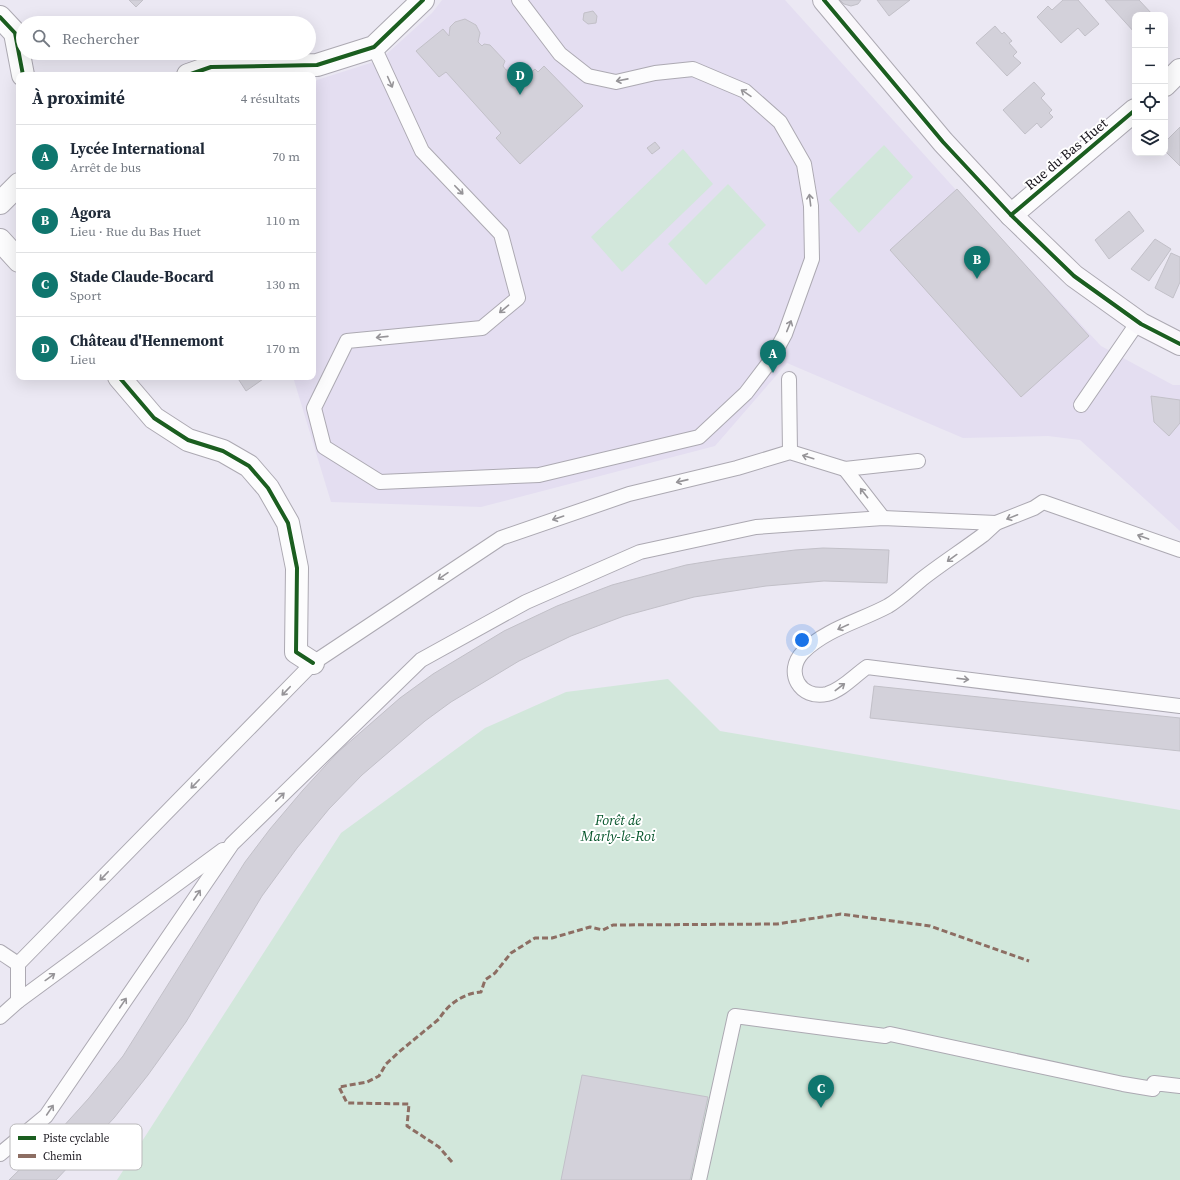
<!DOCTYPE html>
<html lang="fr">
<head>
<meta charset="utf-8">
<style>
  body { margin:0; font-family:"Source Serif 4",serif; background:#f6f6f7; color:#1f2937 }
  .controls { position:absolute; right:12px; top:12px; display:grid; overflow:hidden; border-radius:8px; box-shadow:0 4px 16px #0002 }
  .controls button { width:36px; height:36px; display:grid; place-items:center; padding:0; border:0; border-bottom:1px solid #e0e1e3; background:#fff; color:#1f2937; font:20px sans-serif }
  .you { position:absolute; left:802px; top:640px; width:14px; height:14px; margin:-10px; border:3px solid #fff; border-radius:50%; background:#1a73e8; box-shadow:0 0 0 6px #1a73e833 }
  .badge { display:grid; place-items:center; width:26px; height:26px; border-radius:50%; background:#0f766e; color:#fff; font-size:13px; font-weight:700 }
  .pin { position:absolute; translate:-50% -33px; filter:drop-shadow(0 1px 2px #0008) }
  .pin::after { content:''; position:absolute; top:21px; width:14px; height:12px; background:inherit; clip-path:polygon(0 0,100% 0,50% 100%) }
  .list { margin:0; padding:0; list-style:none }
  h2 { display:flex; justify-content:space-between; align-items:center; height:52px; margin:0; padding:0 16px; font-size:17px }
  h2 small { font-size:13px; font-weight:400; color:#747a83 }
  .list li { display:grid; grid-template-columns:26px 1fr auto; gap:12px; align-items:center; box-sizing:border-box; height:64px; padding:0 16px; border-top:1px solid #e0e1e3 }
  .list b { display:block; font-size:15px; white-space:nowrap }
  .list p { margin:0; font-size:13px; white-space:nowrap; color:#747a83 }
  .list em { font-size:13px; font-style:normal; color:#747a83 }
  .icon { flex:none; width:22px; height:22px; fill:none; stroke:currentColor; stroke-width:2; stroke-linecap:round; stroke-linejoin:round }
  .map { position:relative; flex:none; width:1180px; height:1180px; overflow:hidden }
  .search { position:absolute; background:#fff; box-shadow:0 4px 16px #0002; left:16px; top:16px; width:300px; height:44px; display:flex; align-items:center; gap:10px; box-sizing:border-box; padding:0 14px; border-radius:22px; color:#747a83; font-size:15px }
  .panel { position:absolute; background:#fff; box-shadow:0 4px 16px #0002; left:16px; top:72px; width:300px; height:308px; border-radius:8px }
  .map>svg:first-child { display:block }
  .built { fill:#e4def1 }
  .green { fill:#d2e7db }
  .building { fill:#d3d1da; stroke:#c2c0c8 }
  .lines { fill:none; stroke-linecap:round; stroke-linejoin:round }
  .lane-casing { stroke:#aca9b2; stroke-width:16 }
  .street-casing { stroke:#aca9b2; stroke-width:24 }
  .secondary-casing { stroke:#aca9b2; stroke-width:24 }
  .lane { stroke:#fcfcfd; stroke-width:14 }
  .street { stroke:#fcfcfd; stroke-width:22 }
  .secondary { stroke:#f9f7fb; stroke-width:22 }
  .quiet { stroke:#8d6e63; stroke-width:3; stroke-dasharray:6 3; stroke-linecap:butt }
  .cycleway-casing { stroke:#fff; stroke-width:6 }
  .cycleway { stroke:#1b5e20; stroke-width:4 }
  .oneway { stroke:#969498 }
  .labels { text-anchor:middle; stroke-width:4; stroke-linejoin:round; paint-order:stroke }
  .street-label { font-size:14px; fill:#19161d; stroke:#fff }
  .park-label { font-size:14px; font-style:italic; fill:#06562b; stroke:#fff }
  .key { fill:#fff; stroke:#bab9bb; stroke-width:1 }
  .key-label { font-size:11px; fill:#19161d }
</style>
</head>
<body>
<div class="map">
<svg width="1180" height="1180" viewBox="0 0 1180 1180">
  <rect width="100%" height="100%" fill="#ebe8f3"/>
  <polygon class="built" points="442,0 785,0 956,190 1101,346 1173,385 1180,385 1180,531 1080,440 1048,436 963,438 787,363 715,446 481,507 331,502 293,377 313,377 313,84 317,80 380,60 432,13"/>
  <g class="green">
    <polygon points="884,145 913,177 859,233 829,200"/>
    <polygon points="683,149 713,184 622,272 591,237"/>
    <polygon points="728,184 766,225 706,285 668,244"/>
    <polygon points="668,679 720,731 1180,810 1180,1180 117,1180 341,833 485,728 566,692"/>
  </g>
  <g class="building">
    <polygon points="129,0 143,0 136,7"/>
    <polygon points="840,0 861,0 858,4 851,6 844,4"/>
    <polygon points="877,0 910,0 889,16"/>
    <polygon points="1063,0 1078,0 1099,24 1085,36 1078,28 1061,43 1037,17 1048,6 1052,10"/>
    <polygon points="1105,0 1139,0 1153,15 1135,15 1135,33"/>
    <polygon points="593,11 597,16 596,23 588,24 583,20 584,13"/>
    <polygon points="465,19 476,25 480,33 478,42 482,46 484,44 490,45 505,61 503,66 506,70 511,70 518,76 519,83 535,69 538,72 544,66 583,106 520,164 496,138 501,133 446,72 439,77 416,51 443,29 449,36 450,27 455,22"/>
    <polygon points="995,26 1002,34 1004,32 1012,41 1009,43 1017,52 1013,56 1021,63 1007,76 976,43"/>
    <polygon points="1034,82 1045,94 1041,98 1052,110 1049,113 1053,117 1041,128 1037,123 1025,134 1003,110"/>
    <polygon points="1180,127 1180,166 1165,151 1165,142"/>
    <polygon points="655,142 660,148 652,154 647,148"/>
    <polygon points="957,189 1089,336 1021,397 890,250"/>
    <polygon points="1129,211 1144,231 1109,259 1095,240"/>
    <polygon points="1155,239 1171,249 1149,281 1131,269"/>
    <polygon points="1171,253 1180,257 1180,282 1173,298 1155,288"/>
    <polygon points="237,377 266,377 246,391"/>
    <polygon points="1151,396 1180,400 1180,423 1169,436 1154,422"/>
    <polygon points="823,548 889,550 887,583 824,581 766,586 694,597 624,616 571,636 519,661 451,702 425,721 362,775 329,809 297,848 262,896 186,1022 148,1075 114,1118 56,1180 9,1180 61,1129 89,1098 123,1056 245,862 270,829 303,790 337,753 400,698 433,674 504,631 557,606 612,585 686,565 723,559 795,550"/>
    <polygon points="874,686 1180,718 1180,751 870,718"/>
    <polygon points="582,1075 708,1097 690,1180 561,1180"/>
  </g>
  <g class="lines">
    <defs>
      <g id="lane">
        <polyline points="374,47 422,151 501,234 518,298 482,328 347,341 314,408 324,447 380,482 539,475 699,437 746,393 771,360 785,334 812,259 811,206 804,164 780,122 745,91 693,69 655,73 616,82 588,76 560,54 519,0"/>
        <polyline points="789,379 790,452"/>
        <polyline points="1081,405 1138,322"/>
        <polyline points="845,469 883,518"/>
        <path d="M1180,550L1043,502L1034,508L996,523L983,535C963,550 941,564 922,579C911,588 900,599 888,606C860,621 826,629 803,652C784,672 800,700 827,694C842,690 854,676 867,667L1180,706"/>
        <polyline points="0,952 18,964 18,1001 0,1017"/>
        <polyline points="18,964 313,663 501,538 629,494 737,468 790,452 845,469 918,461"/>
        <polyline points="18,1001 223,850"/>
        <polyline points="0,1154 46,1116 232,844 421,660 526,602 640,552 756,527 883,518 996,523"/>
        <polyline points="699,1180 735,1016 885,1036 890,1034 1123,1084 1153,1089 1154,1083 1180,1086"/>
      </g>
      <g id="street">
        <polyline points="0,17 15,33 23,75"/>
        <polyline points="188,75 211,67 317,65 374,47 423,0"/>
        <polyline points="1165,85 1180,70"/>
        <polyline points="0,203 19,184"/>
        <polyline points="1011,215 1135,110"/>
        <polyline points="0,240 19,261"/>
        <polyline points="119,377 154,418 188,440 223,451 249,466 268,488 288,523 297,568 296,652 313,663"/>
      </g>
      <polyline id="secondary" points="824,0 943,142 1011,215 1074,276 1141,324 1180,344"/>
    </defs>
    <use href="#lane" class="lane-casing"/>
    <use href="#street" class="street-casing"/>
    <use href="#secondary" class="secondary-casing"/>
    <use href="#lane" class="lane"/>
    <use href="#street" class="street"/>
    <use href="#secondary" class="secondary"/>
    <path class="quiet" d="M452,1162L439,1147L407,1126L409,1104L347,1103L339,1087L367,1082L379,1076L386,1064L399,1052L439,1019C448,1004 464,993 481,992L485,980L495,973L511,953L535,938H552L590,927L603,930L613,925L777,924L841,914L930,926L1029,961"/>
    <defs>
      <g id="cycleway">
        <polyline points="824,0 943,142 1011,215 1074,276 1141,324 1180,344"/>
        <polyline points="0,17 15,33 23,75"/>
        <polyline points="188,75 211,67 317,65 374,47 423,0"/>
        <polyline points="1011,215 1135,110"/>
        <polyline points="119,377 154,418 188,440 223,451 249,466 268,488 288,523 297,568 296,652 313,663"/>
      </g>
    </defs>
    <use href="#cycleway" class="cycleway-casing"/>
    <use href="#cycleway" class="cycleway"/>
  </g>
  <defs><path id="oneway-shaft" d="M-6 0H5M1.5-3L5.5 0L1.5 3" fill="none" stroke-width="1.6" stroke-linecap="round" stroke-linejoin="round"/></defs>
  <g class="oneway">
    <use href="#oneway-shaft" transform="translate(622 80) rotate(169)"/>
    <use href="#oneway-shaft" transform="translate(390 82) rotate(66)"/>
    <use href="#oneway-shaft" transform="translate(746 93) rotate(-146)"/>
    <use href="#oneway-shaft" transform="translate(459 190) rotate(46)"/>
    <use href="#oneway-shaft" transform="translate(810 200) rotate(-97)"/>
    <use href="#oneway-shaft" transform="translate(504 309) rotate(140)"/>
    <use href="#oneway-shaft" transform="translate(789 326) rotate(-68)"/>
    <use href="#oneway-shaft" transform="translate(382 337) rotate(174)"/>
    <use href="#oneway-shaft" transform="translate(808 457) rotate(-163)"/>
    <use href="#oneway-shaft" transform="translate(682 481) rotate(167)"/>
    <use href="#oneway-shaft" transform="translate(864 493) rotate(-128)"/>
    <use href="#oneway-shaft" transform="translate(1012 517) rotate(158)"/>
    <use href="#oneway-shaft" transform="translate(558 518) rotate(161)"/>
    <use href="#oneway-shaft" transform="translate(1143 537) rotate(-160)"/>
    <use href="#oneway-shaft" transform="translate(952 558) rotate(144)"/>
    <use href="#oneway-shaft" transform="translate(443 576) rotate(146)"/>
    <use href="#oneway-shaft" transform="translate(843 627) rotate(155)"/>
    <use href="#oneway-shaft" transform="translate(963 679) rotate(7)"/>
    <use href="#oneway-shaft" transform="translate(840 687) rotate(-37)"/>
    <use href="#oneway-shaft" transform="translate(286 691) rotate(134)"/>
    <use href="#oneway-shaft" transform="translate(195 784) rotate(134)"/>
    <use href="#oneway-shaft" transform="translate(280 797) rotate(-44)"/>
    <use href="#oneway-shaft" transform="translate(104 876) rotate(134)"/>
    <use href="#oneway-shaft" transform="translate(197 895) rotate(-56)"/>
    <use href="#oneway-shaft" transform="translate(50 977) rotate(-36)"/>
    <use href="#oneway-shaft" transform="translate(123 1003) rotate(-56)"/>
    <use href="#oneway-shaft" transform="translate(50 1110) rotate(-56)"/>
  </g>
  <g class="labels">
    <g class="street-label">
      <text transform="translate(1066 154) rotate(-40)" y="5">Rue du Bas Huet</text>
    </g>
    <g class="park-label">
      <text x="618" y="825">Forêt de<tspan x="618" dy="16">Marly-le-Roi</tspan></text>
    </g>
  </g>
  <rect x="10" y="1124" width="132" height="46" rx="6" class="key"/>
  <rect x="18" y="1136" width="18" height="4" fill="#1b5e20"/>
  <rect x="18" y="1154" width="18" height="4" fill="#8d6e63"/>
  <g class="key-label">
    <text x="43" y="1142">Piste cyclable</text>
    <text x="43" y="1160">Chemin</text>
  </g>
</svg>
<div class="controls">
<button>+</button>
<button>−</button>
<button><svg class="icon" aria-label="locate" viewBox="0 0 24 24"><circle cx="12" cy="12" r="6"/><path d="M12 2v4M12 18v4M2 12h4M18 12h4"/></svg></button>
<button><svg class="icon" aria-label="layers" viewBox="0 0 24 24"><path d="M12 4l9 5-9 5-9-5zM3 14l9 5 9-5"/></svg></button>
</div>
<div class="you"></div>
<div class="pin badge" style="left:773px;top:373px">A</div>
<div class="pin badge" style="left:977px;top:279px">B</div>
<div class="pin badge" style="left:821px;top:1108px">C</div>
<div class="pin badge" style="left:520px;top:95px">D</div>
<div class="search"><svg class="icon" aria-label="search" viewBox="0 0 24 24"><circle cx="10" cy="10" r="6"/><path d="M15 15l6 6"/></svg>Rechercher</div>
<section class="panel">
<h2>À proximité<small>4 résultats</small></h2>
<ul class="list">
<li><span class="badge">A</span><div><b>Lycée International</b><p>Arrêt de bus</p></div><em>70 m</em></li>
<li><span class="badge">B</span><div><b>Agora</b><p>Lieu · Rue du Bas Huet</p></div><em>110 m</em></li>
<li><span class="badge">C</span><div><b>Stade Claude-Bocard</b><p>Sport</p></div><em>130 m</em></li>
<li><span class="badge">D</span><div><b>Château d'Hennemont</b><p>Lieu</p></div><em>170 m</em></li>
</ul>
</section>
</div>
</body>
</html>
